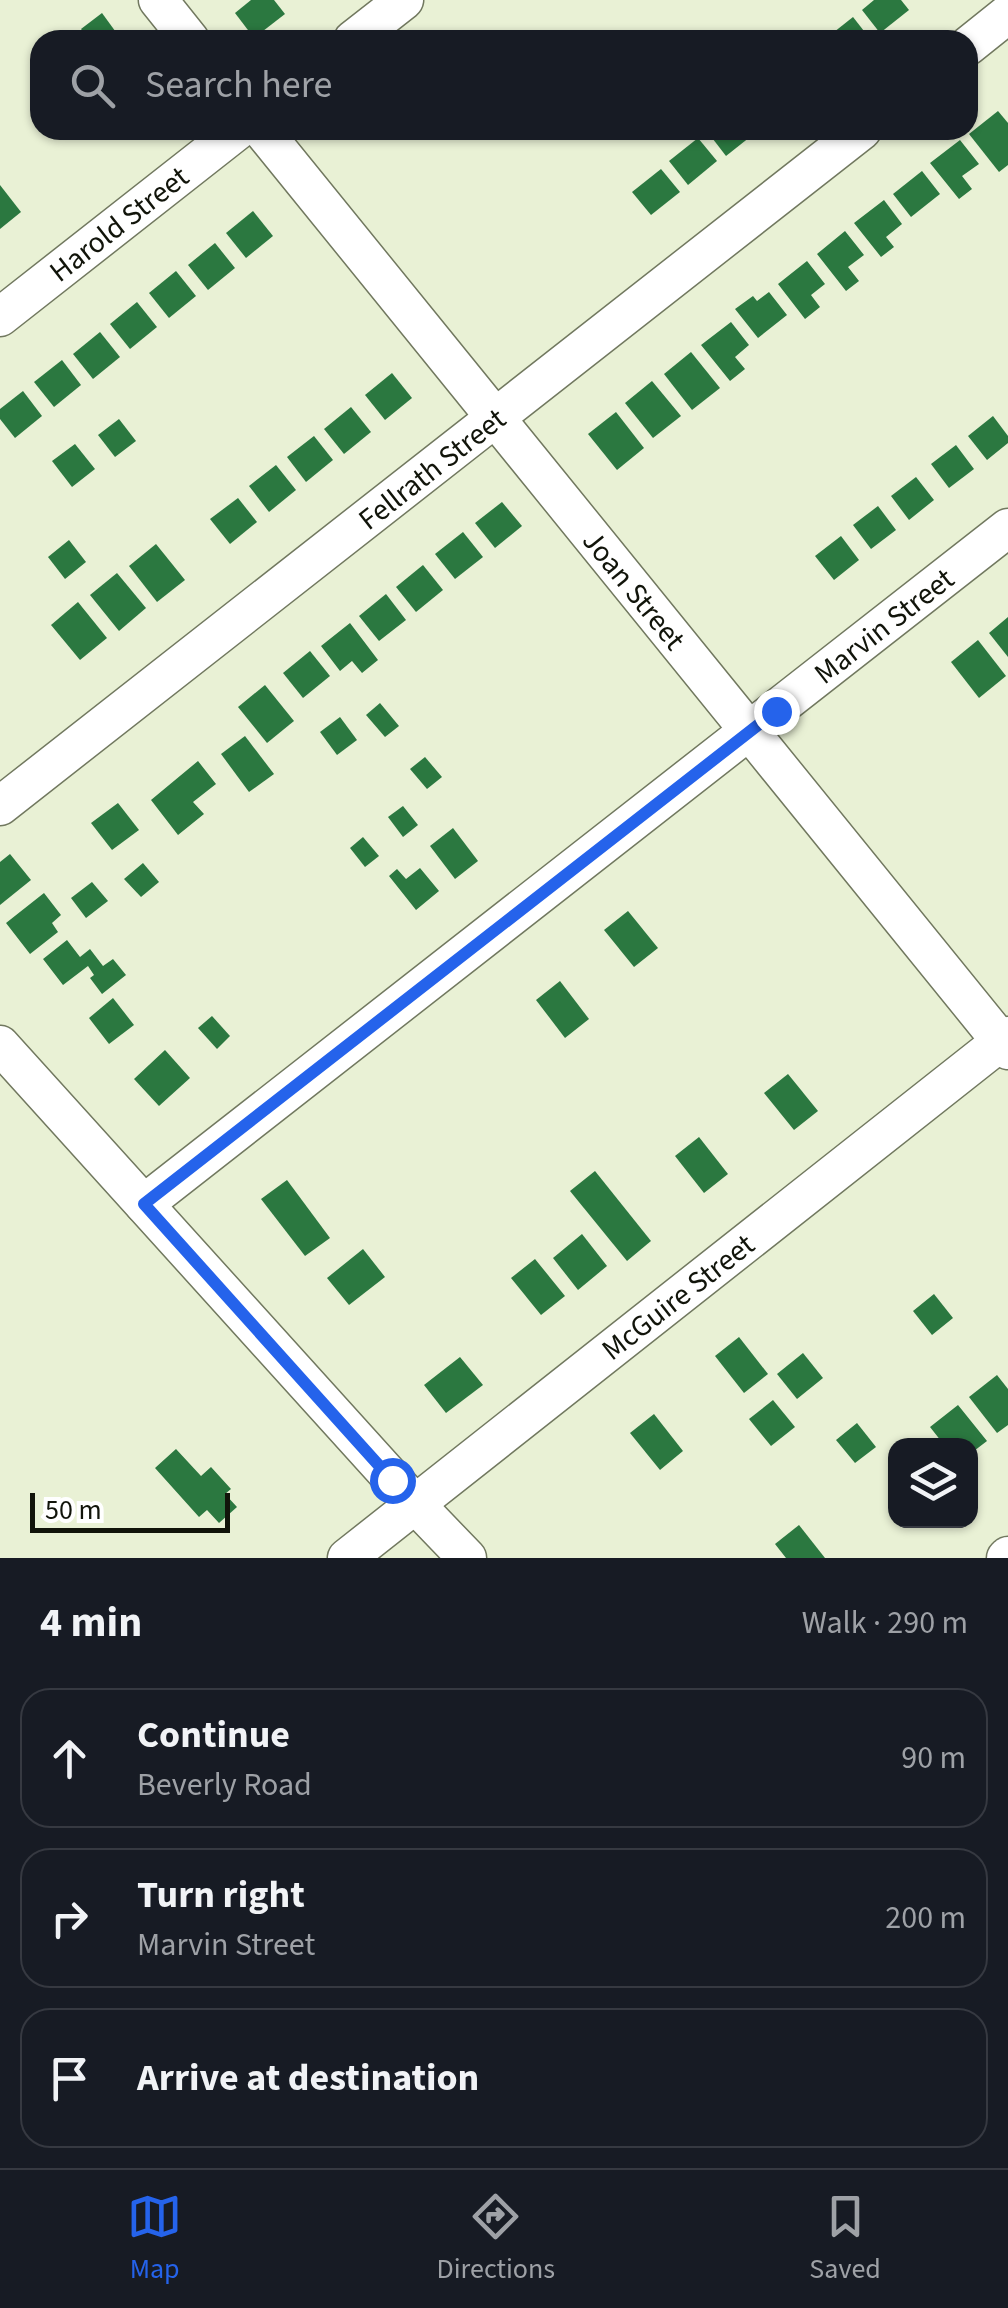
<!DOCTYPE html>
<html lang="en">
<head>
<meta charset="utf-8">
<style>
  body { margin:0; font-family:"Source Sans 3",sans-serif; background:#242831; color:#f1f3f6 }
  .controls { position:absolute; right:30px; bottom:30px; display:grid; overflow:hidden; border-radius:20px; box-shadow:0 2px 8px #0004 }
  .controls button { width:90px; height:90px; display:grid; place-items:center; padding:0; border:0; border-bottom:2px solid #363941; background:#171b24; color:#f1f3f6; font:50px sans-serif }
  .scale { position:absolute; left:30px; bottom:25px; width:200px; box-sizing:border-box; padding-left:10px; border:5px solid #11140a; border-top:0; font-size:28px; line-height:35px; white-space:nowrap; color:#11140a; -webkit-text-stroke:8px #fff; paint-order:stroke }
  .stop { position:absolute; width:30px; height:30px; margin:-22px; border:8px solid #2563eb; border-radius:50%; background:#fff }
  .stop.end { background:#2563eb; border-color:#fff; box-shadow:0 2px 10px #0008 }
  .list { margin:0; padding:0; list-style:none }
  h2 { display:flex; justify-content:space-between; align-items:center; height:130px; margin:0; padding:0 40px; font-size:42px }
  h2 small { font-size:32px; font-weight:400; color:#9ea1a6 }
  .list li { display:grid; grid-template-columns:65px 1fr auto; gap:30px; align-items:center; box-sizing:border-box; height:140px; margin:0 20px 20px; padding:0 20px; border:2px solid #363941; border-radius:30px }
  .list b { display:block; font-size:38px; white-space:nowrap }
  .list p { margin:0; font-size:32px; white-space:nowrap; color:#9ea1a6 }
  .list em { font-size:32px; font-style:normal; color:#9ea1a6 }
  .icon { flex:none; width:55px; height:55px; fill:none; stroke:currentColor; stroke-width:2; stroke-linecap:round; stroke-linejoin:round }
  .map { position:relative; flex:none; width:1008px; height:1558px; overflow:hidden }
  .search { position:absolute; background:#171b24; box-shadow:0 2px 8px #0004; left:30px; right:30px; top:30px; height:110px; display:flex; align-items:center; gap:25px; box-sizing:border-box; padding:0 35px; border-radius:30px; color:#9ea1a6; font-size:38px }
  .sheet { height:610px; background:#171b24 }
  nav { display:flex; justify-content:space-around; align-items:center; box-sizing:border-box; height:140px; border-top:2px solid #363941; background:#171b24; font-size:28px; color:#9ea1a6 }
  nav a { display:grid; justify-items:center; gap:5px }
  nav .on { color:#2563eb }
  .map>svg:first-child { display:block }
  .building { fill:#2b7840 }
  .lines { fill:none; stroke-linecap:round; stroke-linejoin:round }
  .minor-casing { stroke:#71785f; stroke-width:41 }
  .minor { stroke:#fff; stroke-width:38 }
  .route { stroke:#2563eb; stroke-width:12 }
  .labels { text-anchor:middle; stroke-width:10; stroke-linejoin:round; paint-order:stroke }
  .street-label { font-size:30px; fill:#11140a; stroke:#fff }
</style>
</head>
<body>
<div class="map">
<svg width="1008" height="1558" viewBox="0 0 1008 1558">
  <rect width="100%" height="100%" fill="#e9f1d5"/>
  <g class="building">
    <polygon points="251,0 274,0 285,14 254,38 235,13"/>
    <polygon points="874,0 901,0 909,10 880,33 862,10"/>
    <polygon points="102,13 118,35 111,40 89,40 81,29"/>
    <polygon points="853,17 871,40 824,40"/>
    <polygon points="998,111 1008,123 1008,165 999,172 969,134"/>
    <polygon points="706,130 753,130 755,133 726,156"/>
    <polygon points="698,138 717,161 688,185 669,161"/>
    <polygon points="960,140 979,164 962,176 972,189 959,199 930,163"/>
    <polygon points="661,169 680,192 651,215 632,192"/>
    <polygon points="922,171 940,194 911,217 893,194"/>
    <polygon points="0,185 21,212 0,229"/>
    <polygon points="884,200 902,224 886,237 894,247 881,257 854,223"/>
    <polygon points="253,211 273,236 246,258 226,233"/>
    <polygon points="845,231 864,255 848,267 859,281 846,291 817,254"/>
    <polygon points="215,243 235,268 208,290 188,265"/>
    <polygon points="807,261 825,284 811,295 820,307 805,319 778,284"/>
    <polygon points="176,271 196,296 169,318 149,293"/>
    <polygon points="769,292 787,315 758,338 735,309 753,296 757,301"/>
    <polygon points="137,302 157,327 130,349 110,324"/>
    <polygon points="731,322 749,345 735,357 745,369 730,381 701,345"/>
    <polygon points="100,332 120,357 93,379 73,354"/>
    <polygon points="691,352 720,388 692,410 664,374"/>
    <polygon points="62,360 81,385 54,407 34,382"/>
    <polygon points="392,373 412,398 385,420 365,395"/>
    <polygon points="652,381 681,416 653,438 625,403"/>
    <polygon points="23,391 42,416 15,438 0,419 0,409"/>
    <polygon points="351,407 371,432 344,454 324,429"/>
    <polygon points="616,412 644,448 617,470 588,434"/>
    <polygon points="993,416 1008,436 1008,443 987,460 968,436"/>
    <polygon points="119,419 136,441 115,457 98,435"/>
    <polygon points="314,436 333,460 306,482 287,457"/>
    <polygon points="75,444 95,469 72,487 52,461"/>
    <polygon points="956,445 974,469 949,488 931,464"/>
    <polygon points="276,465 296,490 269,512 249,486"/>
    <polygon points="916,477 934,500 909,520 891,496"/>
    <polygon points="238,498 257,522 230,544 210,519"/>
    <polygon points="502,502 522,526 495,548 475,523"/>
    <polygon points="878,506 896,530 871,549 853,525"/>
    <polygon points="463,532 483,557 455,579 435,554"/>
    <polygon points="841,536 859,560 834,580 815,556"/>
    <polygon points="69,540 86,562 65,579 48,557"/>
    <polygon points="156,544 185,580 157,602 129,566"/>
    <polygon points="423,565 443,590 416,612 396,587"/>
    <polygon points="117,573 146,608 119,631 90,595"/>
    <polygon points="386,594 406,620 379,641 359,616"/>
    <polygon points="78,602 107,638 80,660 51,625"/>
    <polygon points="1008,617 1008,657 989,633"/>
    <polygon points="350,623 378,660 362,673 352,661 340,671 321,646"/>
    <polygon points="978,640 1006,676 979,698 951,662"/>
    <polygon points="310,651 330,676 303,698 283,673"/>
    <polygon points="265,685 294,721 267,743 238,707"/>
    <polygon points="380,703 399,726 385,737 366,715"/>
    <polygon points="340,717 357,740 337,755 320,732"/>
    <polygon points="245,736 274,774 249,792 221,754"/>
    <polygon points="425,757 442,777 427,789 410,769"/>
    <polygon points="198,761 216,784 193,802 204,814 178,835 151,800"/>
    <polygon points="118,803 139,830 112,850 91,823"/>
    <polygon points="403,806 418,825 403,837 388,817"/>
    <polygon points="453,828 478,861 455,879 430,846"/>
    <polygon points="363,837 379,856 365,867 350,848"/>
    <polygon points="10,854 31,880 0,905 0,862"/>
    <polygon points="143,863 159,882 141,897 124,879"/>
    <polygon points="420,868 439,891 416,910 389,876 397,869 406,879"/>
    <polygon points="92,882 108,901 86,918 71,898"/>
    <polygon points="44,893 61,915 52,923 58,932 30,954 6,923"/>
    <polygon points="628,911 658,948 634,967 604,930"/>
    <polygon points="67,940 80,957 90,949 103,966 113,959 126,975 102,994 90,978 94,975 88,966 63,985 43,959"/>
    <polygon points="560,981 589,1019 565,1038 536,1000"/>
    <polygon points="113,998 134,1025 109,1044 89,1018"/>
    <polygon points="212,1016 230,1036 217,1049 198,1028"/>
    <polygon points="165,1050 190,1078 159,1106 134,1079"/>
    <polygon points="788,1074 818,1111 794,1130 764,1093"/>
    <polygon points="699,1137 728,1174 704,1193 675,1156"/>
    <polygon points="595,1171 651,1241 627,1261 570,1191"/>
    <polygon points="287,1180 330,1238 305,1256 261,1199"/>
    <polygon points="582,1234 607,1266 578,1290 553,1258"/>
    <polygon points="363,1249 385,1277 349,1305 327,1278"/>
    <polygon points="535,1259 565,1296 541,1315 511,1278"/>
    <polygon points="934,1294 953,1318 932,1335 913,1311"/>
    <polygon points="739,1337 768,1374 744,1393 715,1356"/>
    <polygon points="803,1353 823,1378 797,1399 777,1374"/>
    <polygon points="460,1357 483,1385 446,1413 424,1385"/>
    <polygon points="997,1375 1008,1389 1008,1425 997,1433 969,1397"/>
    <polygon points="773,1400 795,1427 771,1446 749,1419"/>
    <polygon points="958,1405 987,1441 970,1454 970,1446 945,1446 930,1427"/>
    <polygon points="654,1414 683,1451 660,1470 630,1433"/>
    <polygon points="857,1423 876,1447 855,1463 836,1440"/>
    <polygon points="176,1449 201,1476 211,1467 231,1489 225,1494 237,1507 219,1523 207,1510 199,1517 155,1468"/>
    <polygon points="799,1525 825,1558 786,1558 775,1544"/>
  </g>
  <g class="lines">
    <defs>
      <g id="minor">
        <polyline points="158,0 190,40"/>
        <polyline points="353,40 404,0"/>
        <polyline points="968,46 1008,14"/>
        <polyline points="262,130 1008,1050"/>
        <polyline points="0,317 238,130"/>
        <polyline points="0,806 862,130"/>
        <polyline points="0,1045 416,1505 467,1558"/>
        <polyline points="144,1204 1008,528"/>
        <polyline points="347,1558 1008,1036"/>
        <polyline points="1006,1558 1008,1556"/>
      </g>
    </defs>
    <use href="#minor" class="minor-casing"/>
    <use href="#minor" class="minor"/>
  </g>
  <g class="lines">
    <polyline class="route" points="392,1480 144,1204 776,711"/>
  </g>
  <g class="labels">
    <g class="street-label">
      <text transform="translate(119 224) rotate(-38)" y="10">Harold Street</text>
      <text transform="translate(432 469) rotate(-38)" y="10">Fellrath Street</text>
      <text transform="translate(634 590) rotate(51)" y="10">Joan Street</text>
      <text transform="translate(884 626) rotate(-38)" y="10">Marvin Street</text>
      <text transform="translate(678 1297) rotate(-38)" y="10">McGuire Street</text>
    </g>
  </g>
</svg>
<div class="controls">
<button><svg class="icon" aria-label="layers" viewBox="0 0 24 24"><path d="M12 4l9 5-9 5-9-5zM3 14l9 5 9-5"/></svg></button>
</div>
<div class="scale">50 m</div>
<div class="stop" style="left:392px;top:1480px"></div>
<div class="stop end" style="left:776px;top:711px"></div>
<div class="search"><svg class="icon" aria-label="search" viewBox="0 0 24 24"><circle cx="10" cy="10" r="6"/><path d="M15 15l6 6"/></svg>Search here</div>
</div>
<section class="sheet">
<h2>4 min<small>Walk · 290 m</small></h2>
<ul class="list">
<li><svg class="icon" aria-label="ahead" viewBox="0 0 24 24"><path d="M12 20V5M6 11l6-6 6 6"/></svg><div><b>Continue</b><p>Beverly Road</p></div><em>90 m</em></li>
<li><svg class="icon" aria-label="right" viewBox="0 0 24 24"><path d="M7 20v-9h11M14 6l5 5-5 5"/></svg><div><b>Turn right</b><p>Marvin Street</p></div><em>200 m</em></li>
<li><svg class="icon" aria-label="arrive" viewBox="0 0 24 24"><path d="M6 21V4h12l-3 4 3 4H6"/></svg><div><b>Arrive at destination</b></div></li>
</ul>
</section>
<nav>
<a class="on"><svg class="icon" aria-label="map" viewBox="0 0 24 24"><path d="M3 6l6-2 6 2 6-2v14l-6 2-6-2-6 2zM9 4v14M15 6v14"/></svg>Map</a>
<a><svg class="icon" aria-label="directions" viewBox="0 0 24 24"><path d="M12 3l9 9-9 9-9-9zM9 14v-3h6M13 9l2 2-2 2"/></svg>Directions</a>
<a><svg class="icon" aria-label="saved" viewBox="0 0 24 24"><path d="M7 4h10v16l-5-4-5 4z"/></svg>Saved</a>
</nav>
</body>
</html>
